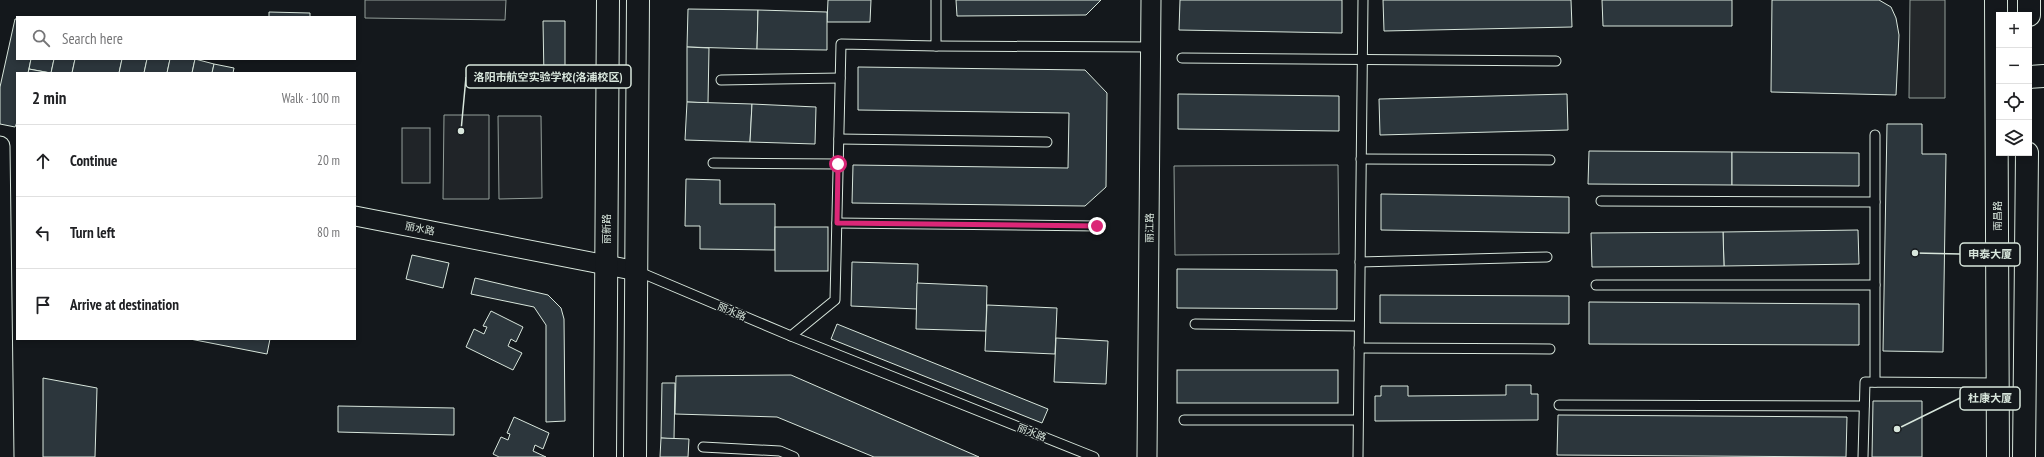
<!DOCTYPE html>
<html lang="en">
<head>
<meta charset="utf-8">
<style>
  body { margin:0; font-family:"PT Sans Narrow","Noto Sans SC",sans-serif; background:#f2f2f2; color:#202124 }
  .controls { position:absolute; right:12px; top:12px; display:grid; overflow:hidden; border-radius:0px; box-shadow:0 2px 6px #0003 }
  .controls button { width:36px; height:36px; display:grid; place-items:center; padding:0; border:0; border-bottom:1px solid #e0e0e0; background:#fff; color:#202124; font:20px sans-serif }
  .stop { position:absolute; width:12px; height:12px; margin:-9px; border:3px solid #db2777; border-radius:50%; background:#fff }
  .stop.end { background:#db2777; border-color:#fff; box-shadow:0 1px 4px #0008 }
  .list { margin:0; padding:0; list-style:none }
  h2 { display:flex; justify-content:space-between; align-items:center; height:52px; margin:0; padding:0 16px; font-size:17px }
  h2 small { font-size:13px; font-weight:400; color:#757577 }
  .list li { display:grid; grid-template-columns:26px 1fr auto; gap:12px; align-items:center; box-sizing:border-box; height:72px; padding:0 16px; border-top:1px solid #e0e0e0 }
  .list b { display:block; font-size:15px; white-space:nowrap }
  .list em { font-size:13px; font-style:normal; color:#757577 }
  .icon { flex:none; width:22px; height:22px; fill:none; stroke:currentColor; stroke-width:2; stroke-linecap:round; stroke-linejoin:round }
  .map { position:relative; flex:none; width:2044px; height:457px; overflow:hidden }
  .search { position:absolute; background:#fff; box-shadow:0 2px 6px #0003; left:16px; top:16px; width:340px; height:44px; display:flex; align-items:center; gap:10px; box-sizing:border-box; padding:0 14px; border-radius:0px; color:#757577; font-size:15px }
  .panel { position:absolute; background:#fff; box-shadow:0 2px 6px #0003; left:16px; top:72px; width:340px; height:268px; border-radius:0px }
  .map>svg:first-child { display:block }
  .green { fill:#202428; stroke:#939e99 }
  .parking { fill:#24282b; stroke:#939e99 }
  .building { fill:#2c363c; stroke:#d8e6dc }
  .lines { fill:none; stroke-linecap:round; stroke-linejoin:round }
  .lane-casing { stroke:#d8e6dc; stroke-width:11 }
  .street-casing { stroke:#d8e6dc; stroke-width:21 }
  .secondary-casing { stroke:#d8e6dc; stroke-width:24 }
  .primary-casing { stroke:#d8e6dc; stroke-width:24 }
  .highway-casing { stroke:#d8e6dc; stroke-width:24 }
  .lane { stroke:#14181c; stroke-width:9 }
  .street { stroke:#14181c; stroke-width:19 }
  .secondary { stroke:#14181c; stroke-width:22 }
  .primary { stroke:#14181c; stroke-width:22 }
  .highway { stroke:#14181c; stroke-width:22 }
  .route { stroke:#db2777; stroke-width:5 }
  .labels { text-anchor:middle; stroke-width:3; stroke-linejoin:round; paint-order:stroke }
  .street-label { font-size:10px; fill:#d8e6dc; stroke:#14181c }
  .leader { fill:none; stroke:#d8e6dc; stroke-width:1.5 }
  .callout-dot { fill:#d8e6dc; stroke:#14181c; stroke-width:1.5 }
  .callout { fill:#14181c; stroke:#d8e6dc; stroke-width:1.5 }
  .callout-label { font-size:11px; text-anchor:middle; font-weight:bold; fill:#d8e6dc }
</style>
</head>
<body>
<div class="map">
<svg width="2044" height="457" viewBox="0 0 2044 457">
  <rect width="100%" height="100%" fill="#14181c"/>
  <g class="green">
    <polygon points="365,0 506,0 505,20 365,18"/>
    <polygon points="444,115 489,115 489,199 443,199"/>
    <polygon points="498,116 541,116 542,198 499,199"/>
    <rect x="402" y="128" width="28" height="55"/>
    <polygon points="1338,165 1339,254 1175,255 1174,166"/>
  </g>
  <polygon class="parking" points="1910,0 1945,0 1945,98 1909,98"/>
  <g class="building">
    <polygon points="828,0 871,0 870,22 827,22"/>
    <polygon points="956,0 1101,0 1086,15 957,16"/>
    <polygon points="1180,0 1342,0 1342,33 1179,30"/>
    <polygon points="1383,0 1571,0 1572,27 1384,31"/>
    <polygon points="1602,0 1732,0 1732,26 1603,26"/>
    <polygon points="1772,0 1879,0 1891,7 1896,18 1899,35 1896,95 1771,92"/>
    <polygon points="688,9 758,10 757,49 687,47"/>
    <polygon points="758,10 827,12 827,50 757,49"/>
    <polygon points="269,12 310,13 310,17 269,17"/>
    <polygon points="15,19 17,19 17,59 31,59 28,73 17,73 17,122 15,127 0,124 0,87"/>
    <polygon points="543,21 565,21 565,78 544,78"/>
    <polygon points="687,47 709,48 708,103 687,102"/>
    <polygon points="31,59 54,59 51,73 29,69"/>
    <polygon points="54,59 75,59 72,73 51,73"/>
    <polygon points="75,59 122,59 119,73 72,73"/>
    <polygon points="122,59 147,59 144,73 119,73"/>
    <polygon points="147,59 170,59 167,73 144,73"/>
    <polygon points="170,59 195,59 192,73 167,73"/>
    <polygon points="195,59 214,64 212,73 192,73"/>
    <polygon points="214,64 234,68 233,73 212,73"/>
    <polygon points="858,67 1085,70 1107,93 1106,187 1085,206 852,203 853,165 1068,168 1069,113 858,110"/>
    <polygon points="29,69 50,73 28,73"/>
    <polygon points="1178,94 1339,96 1339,131 1178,129"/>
    <polygon points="1567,94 1568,130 1380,135 1379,99"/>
    <polygon points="687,102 752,104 750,142 685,140"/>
    <polygon points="752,104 816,107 815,144 750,142"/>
    <polygon points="1887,124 1922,124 1922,154 1946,154 1943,352 1883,351"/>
    <polygon points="1589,151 1732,152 1732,185 1588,184"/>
    <polygon points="1732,152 1859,153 1859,186 1732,185"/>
    <polygon points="686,179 720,180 720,204 775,204 775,250 700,249 700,226 685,226"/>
    <polygon points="1381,194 1569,197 1569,233 1381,230"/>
    <rect x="775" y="227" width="53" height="44"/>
    <polygon points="1858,230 1859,264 1724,266 1723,232"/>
    <polygon points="1723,232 1724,266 1592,267 1591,233"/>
    <polygon points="412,255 449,263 443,288 406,279"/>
    <polygon points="852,262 918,264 917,309 851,306"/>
    <polygon points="1177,269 1337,270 1337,309 1177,308"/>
    <polygon points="475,278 548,295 561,308 564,319 565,421 546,422 546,325 534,307 471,294"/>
    <polygon points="917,283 987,286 986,331 916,329"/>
    <polygon points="1380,295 1569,296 1569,324 1380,323"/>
    <polygon points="1589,302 1859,304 1859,345 1589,344"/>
    <polygon points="987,305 1057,308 1055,354 985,351"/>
    <polygon points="491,311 523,327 516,342 511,339 508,346 522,353 513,370 466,347 474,329 484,334 487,327 483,326"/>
    <polygon points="837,324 1048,409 1042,423 831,339"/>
    <polygon points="1056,338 1108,341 1106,384 1054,382"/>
    <polygon points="190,339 270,339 267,354"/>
    <rect x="1177" y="370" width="161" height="33"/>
    <polygon points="791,375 979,457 874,457 777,417 675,414 676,376"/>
    <polygon points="43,378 97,388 95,457 43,457"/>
    <polygon points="662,383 675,383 674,439 661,438"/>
    <polygon points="1506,385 1531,385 1531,394 1538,394 1538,420 1375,421 1375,396 1381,396 1381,386 1408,386 1408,396 1506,395"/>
    <polygon points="1873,401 1922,401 1922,457 1872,457"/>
    <polygon points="338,406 454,408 454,435 338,432"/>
    <polygon points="1558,415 1847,417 1846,457 1557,455"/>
    <polygon points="514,417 549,433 543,449 535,445 533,451 546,457 499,457 493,454 501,437 508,440 510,434 507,433"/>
    <polygon points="661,438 689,439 688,457 660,457"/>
  </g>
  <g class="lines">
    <defs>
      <g id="lane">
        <polyline points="936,46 1151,47"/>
        <polyline points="1182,58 1556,61"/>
        <polyline points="721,80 840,78"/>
        <polyline points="839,139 1047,142"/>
        <polyline points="1361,159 1550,160"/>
        <polyline points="713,163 838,164"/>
        <polyline points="1601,201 1875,202"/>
        <polyline points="837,223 1097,226"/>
        <polyline points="1360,262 1547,257"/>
        <polyline points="637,271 791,336 1094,457"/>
        <polyline points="1596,285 1875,285"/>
        <polyline points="1195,324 1359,326"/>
        <polyline points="791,336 835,300 841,44 936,46 936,0"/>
        <polyline points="1359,348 1550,349"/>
        <polyline points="1875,382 1875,135"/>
        <polyline points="1559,405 1864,406"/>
        <polyline points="1184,420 1358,420"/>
        <polyline points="703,447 780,451 794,457"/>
        <polyline points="1358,457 1363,0"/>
        <polyline points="1863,457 1865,382 1998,383"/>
      </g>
      <g id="street">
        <polyline points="0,146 4,457"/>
        <polyline points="355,216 637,271"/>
        <polyline points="1147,457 1151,0"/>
      </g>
      <g id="secondary">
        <polyline points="605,457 608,0"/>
        <polyline points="635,457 638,0"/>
      </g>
      <g id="primary">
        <polyline points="1996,0 1998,457"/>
        <polyline points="2029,77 2044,76"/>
      </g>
      <g id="highway">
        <polyline points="2029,15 2029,0"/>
        <polyline points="2024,457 2027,153"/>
      </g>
    </defs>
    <use href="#lane" class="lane-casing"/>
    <use href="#street" class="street-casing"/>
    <use href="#secondary" class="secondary-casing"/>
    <use href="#primary" class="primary-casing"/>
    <use href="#highway" class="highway-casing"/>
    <use href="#lane" class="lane"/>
    <use href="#street" class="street"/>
    <use href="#secondary" class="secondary"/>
    <use href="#primary" class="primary"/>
    <use href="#highway" class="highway"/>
  </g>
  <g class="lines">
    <polyline class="route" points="838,164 837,223 1097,226"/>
  </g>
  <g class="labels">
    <g class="street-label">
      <text transform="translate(1997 216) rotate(-90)" y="4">南昌路</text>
      <text transform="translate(420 228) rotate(11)" y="4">丽水路</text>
      <text transform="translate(1149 228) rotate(-89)" y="4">丽江路</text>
      <text transform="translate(606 229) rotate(-90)" y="4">丽新路</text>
      <text transform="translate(732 311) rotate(23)" y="4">丽水路</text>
      <text transform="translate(1032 432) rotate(22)" y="4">丽水路</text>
    </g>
  </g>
  <path class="leader" d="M461 131L466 77M1915 253L1960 254M1897 429L1960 398"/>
  <g class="callout-dot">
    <circle cx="461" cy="131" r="4"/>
    <circle cx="1915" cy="253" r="4"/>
    <circle cx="1897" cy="429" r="4"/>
  </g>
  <g class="callout">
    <rect x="466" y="65" width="165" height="23" rx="4"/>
    <rect x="1960" y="243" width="60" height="23" rx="4"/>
    <rect x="1960" y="387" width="60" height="23" rx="4"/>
  </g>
  <g class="callout-label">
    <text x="548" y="81">洛阳市航空实验学校(洛浦校区)</text>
    <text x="1990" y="258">申泰大厦</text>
    <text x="1990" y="402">杜康大厦</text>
  </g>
</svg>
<div class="controls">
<button>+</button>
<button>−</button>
<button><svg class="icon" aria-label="locate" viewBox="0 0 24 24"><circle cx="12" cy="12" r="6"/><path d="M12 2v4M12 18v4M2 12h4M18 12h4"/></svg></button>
<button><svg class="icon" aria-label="layers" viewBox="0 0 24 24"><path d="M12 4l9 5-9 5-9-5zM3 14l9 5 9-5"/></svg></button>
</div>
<div class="stop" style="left:838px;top:164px"></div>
<div class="stop end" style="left:1097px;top:226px"></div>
<div class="search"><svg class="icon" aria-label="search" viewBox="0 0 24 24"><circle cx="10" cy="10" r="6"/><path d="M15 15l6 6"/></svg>Search here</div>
<section class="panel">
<h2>2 min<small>Walk · 100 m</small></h2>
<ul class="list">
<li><svg class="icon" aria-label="ahead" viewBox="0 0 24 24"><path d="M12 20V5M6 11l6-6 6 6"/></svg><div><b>Continue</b></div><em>20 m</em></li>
<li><svg class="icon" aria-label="left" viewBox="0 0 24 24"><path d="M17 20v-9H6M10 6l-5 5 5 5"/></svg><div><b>Turn left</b></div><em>80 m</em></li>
<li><svg class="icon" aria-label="arrive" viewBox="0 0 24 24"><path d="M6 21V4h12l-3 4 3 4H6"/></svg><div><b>Arrive at destination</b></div></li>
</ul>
</section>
</div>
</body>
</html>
